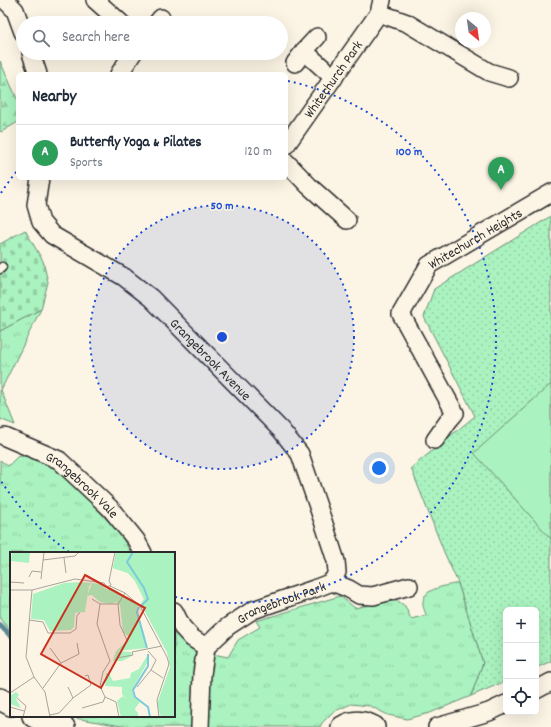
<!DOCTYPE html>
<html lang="en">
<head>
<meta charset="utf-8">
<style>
  body { margin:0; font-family:Dekko,sans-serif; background:#f2f2f3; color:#1f2937 }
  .controls { position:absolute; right:12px; bottom:12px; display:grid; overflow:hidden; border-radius:6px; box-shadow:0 4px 16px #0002 }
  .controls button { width:36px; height:36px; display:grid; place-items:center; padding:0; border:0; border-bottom:1px solid #e0e1e3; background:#fff; color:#1f2937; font:20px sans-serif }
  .compass { position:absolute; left:455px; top:12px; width:36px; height:36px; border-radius:50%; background:#fff; box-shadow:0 4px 16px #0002; rotate:151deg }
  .you { position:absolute; left:379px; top:468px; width:14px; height:14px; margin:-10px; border:3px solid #fff; border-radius:50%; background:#1a73e8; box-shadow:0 0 0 6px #1a73e833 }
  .badge { display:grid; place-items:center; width:26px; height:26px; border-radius:50%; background:#ea580c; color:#fff; font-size:13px; font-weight:700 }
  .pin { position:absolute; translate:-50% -33px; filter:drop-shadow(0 1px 2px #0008) }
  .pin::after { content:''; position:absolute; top:21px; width:14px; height:12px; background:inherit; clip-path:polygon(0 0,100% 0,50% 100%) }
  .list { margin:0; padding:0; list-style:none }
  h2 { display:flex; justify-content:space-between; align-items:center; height:52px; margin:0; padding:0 16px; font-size:17px }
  h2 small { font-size:13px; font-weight:400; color:#747a83 }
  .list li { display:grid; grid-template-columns:26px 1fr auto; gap:12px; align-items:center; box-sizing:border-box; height:56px; padding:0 16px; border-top:1px solid #e0e1e3 }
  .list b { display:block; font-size:15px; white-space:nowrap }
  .list p { margin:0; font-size:13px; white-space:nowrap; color:#747a83 }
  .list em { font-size:13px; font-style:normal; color:#747a83 }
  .icon { flex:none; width:22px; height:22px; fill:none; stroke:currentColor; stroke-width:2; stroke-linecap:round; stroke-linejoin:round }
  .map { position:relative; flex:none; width:551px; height:727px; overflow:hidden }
  .search { position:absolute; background:#fff; box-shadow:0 4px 16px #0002; left:16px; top:16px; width:272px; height:44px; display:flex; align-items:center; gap:10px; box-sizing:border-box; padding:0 14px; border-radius:22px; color:#747a83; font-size:15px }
  .panel { position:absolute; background:#fff; box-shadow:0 4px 16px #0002; left:16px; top:72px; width:272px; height:108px; border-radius:6px }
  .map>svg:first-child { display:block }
  .grass { fill:url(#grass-tufts); stroke:#6a8e75 }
  .forest { fill:url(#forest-firs); stroke:#6a8e75 }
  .cemetery { fill:url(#cemetery-stones); stroke:#6a8e75 }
  .park { fill:url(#park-dots); stroke:#6a8e75 }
  .pitch { fill:#aaf2bf; stroke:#6a8e75 }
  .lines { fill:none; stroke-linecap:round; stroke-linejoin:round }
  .stream { stroke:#5c8a94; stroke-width:5.5 }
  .service-casing { stroke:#2b2b2b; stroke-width:11 }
  .minor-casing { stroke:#2b2b2b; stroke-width:20 }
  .tertiary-casing { stroke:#2b2b2b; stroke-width:24 }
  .service { stroke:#fcf5e5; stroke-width:8 }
  .minor { stroke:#fcf5e5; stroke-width:17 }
  .tertiary { stroke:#fcf5e5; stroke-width:21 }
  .ring { fill:none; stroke:#1d4ed8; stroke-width:2; stroke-dasharray:2 4 }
  .labels { text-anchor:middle; stroke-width:3; stroke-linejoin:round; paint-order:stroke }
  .street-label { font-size:14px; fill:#2b2b2b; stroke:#fcf5e5 }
  .inset-river { fill:none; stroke:#7ccada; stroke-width:2 }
  .inset-road { fill:none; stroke:#a8a49b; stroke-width:1 }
  .view { fill:#c8321e; fill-opacity:0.15; stroke:#c8321e; stroke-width:2 }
  .inset-edge { fill:none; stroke:#2b2b2b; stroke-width:2 }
  .centre { fill:#1d4ed8; stroke:#fcf5e5; stroke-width:2 }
  .ring-label { font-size:12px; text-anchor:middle; font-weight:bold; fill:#1d4ed8; stroke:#fcf5e5; stroke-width:3; stroke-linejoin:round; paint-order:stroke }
</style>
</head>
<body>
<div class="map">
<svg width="551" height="727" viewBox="0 0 551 727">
  <defs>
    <pattern id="grass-tufts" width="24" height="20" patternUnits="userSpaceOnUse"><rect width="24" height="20" fill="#aaf2bf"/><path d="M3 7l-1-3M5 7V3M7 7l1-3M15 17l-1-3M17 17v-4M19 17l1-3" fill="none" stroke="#92d0a4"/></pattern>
    <pattern id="forest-firs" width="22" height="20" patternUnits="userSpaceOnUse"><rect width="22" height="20" fill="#aaf2bf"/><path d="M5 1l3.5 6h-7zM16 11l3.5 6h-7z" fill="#92d0a4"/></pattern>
    <pattern id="cemetery-stones" width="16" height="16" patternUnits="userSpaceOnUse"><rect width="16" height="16" fill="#aaf2bf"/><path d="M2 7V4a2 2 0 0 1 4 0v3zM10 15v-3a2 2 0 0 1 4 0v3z" fill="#92d0a4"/></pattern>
    <pattern id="park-dots" width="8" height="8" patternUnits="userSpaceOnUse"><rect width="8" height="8" fill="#aaf2bf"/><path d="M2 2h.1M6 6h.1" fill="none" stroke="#92d0a4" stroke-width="1.8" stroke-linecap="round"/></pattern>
  </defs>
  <rect width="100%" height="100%" fill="#fcf5e5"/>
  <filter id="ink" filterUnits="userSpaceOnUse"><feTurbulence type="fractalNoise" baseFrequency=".025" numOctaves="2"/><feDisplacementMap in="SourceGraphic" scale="8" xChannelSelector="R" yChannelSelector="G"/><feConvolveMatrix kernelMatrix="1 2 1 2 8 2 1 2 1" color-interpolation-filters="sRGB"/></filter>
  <g filter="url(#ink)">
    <g class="grass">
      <polygon points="41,309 1,390 15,425 0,419 0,331"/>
      <polygon points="18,456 34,457 62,471 121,535 131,553 11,553 11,631 0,619 0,460 8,466"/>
      <path d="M458,583L483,663L471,696L430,713L407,719L388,715L370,706L351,704L333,712L322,723L320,727H128L62,716H174V629L177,636L194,650L228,657L238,640L260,627L256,621L340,596L355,608L382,602L398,601L405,606L411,619L426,615C425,611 422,606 423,602C423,588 447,586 458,583Z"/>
    </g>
    <polygon class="forest" points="0,61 18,101 18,122 1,132 0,131"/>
    <polygon class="cemetery" points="25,230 43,261 48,282 41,309 0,331 0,244"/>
    <polygon class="park" points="551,216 551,661 536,668 536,610 506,610 506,681 471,696 483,663 458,583 444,552 411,468 475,416 424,317 434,289"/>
    <polygon class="pitch" points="551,384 551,539 474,453"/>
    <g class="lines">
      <polyline class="stream" points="0,625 11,636"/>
      <defs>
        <polyline id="service" points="0,269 2,267"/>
        <g id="minor">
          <polyline points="5,0 15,10 23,32"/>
          <polyline points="95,0 121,23"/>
          <polyline points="379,13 407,23 489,72 509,78"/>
          <polyline points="157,23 161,18"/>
          <polyline points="304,51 334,78"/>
          <polyline points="31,53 38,74"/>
          <polyline points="295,63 304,51 317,37"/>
          <polyline points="119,74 133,53"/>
          <path id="s1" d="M286,145L379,13L382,0"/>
          <polyline points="286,162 309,186 347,220"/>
          <path id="s2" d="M40,178L36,205L41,222L52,235L124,277L151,298L281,430L300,454L324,524L336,561L337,572L332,582"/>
          <path id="s3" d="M5,437L59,460L110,508L136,540L143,553"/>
          <path id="s4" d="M435,440L449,420L455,413L401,314L429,265L551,193"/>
          <polyline points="174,611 182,627 192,638 206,647 202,674 200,727"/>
          <path id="s5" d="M206,647L227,627L253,610L314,589L332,582L349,589L359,595L373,596L409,586"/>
          <polyline points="536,690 551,682"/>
          <polyline points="437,727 489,712 506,704"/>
        </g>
        <g id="tertiary">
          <polyline points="0,699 11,705"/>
          <polyline points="33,716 47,723 64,727"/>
          <path d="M342,727C353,720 363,721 374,727"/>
        </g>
      </defs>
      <use href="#service" class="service-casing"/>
      <use href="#minor" class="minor-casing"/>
      <use href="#tertiary" class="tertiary-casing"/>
      <use href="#service" class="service"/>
      <use href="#minor" class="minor"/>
      <use href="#tertiary" class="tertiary"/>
    </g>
  </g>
  <circle cx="222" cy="337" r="132" fill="#1d4ed8" fill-opacity=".12"/>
  <g class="ring">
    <circle cx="222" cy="337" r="132"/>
    <path d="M69 552A264 264 0 0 1 1 481M1 193A264 264 0 0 1 17 171M201 74A264 264 0 0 1 243 74M288 81A264 264 0 0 1 176 597"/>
  </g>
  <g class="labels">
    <g class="street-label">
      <text dy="5" stroke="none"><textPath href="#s1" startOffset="81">Whitechurch Park</textPath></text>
      <text dy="5" stroke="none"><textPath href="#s4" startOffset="256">Whitechurch Heights</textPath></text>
      <text dy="5" stroke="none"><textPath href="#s2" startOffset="265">Grangebrook Avenue</textPath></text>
      <text dy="5" stroke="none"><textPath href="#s3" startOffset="92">Grangebrook Vale</textPath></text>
      <text dy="5" stroke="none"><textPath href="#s5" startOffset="89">Grangebrook Park</textPath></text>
    </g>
  </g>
  <g transform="translate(10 552)">
    <rect width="165" height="165" fill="#fcf5e5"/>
    <path d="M106,0H165V165H151L147,152L160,115L157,100L131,52L134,47L125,29L118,21L103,16ZM82,31L90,32L96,37L105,38L129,54L127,60L137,96L106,99L120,86L113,80L110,53L106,50L101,52L90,50L82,43L77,44ZM6,140L9,143L6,147L11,156L0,152V144ZM113,144L128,161V165H111L107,149Z" fill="#aaf2bf"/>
    <path d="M106,0H143V16L157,38L165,57L164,113L131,52L134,47L125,29L118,21L103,16ZM137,104V111L122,138L124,145L130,150L124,158L112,142V135L95,134L96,121H99L103,129L120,126L121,121L129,117Z" fill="#aaf2bf"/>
    <path d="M106,99L121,100L122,104L112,109H103Z" fill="#aaf2bf"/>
    <path d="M70,30L82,31L79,34L75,60L65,61L64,75L61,78L40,79L34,68L21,67L23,42L54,31Z" fill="#aaf2bf"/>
    <path d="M2,0H20L19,11L1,9ZM63,41L67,57L38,64L34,47Z" fill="#aaf2bf"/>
    <path class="inset-river" d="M123,0L117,10L134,36L138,47L131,54M129,55L127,60L137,96M138,102V114L123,138L125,145L138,155L140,165"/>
    <path class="inset-road" d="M54,6L56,21M33,8L65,4L69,0M19,25L22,19L31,20M31,27L34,0M0,30L14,31M94,31L97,35L101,33L99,29L105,0M100,34L115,41L130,54L157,105L159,112L147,148L149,165M0,38H22L65,27L94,31M22,38L16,105L24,125L35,140L40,165M115,41L108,52L110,73L117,88M82,47L90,52H108M90,52L87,72L100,109L93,120L90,134L95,145L106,150L109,165M19,68L33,70L38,81H60L66,77L67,63L70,61M40,96L51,111M138,99L146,108L141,118M107,106L123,103L122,100L152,94M127,135L141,118L153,126M33,136L51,111L69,102L67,91M0,141L24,125M7,146L16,154L13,165M63,146L81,133L78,123L75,124M0,155L14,159M72,156L93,150L95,145M40,163L49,161L63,146L58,135"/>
    <path class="view" d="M75,23L135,56L91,136L31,102Z"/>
    <rect width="165" height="165" class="inset-edge"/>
  </g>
  <circle cx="222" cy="337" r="6" class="centre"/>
  <g class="ring-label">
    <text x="409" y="155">100 m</text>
    <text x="222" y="209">50 m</text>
  </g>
</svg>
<div class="controls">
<button>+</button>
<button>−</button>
<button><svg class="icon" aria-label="locate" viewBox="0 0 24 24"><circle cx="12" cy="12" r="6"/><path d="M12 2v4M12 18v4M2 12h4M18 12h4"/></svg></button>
</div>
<svg class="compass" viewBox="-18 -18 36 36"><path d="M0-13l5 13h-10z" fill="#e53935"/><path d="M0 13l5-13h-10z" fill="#747a83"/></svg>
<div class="you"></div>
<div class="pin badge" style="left:501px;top:190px;background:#2e9e5b">A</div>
<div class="search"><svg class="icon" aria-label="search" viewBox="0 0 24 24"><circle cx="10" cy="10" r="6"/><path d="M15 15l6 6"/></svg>Search here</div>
<section class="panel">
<h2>Nearby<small></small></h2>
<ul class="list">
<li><span class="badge" style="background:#2e9e5b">A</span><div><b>Butterfly Yoga &amp; Pilates</b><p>Sports</p></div><em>120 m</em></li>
</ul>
</section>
</div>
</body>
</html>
